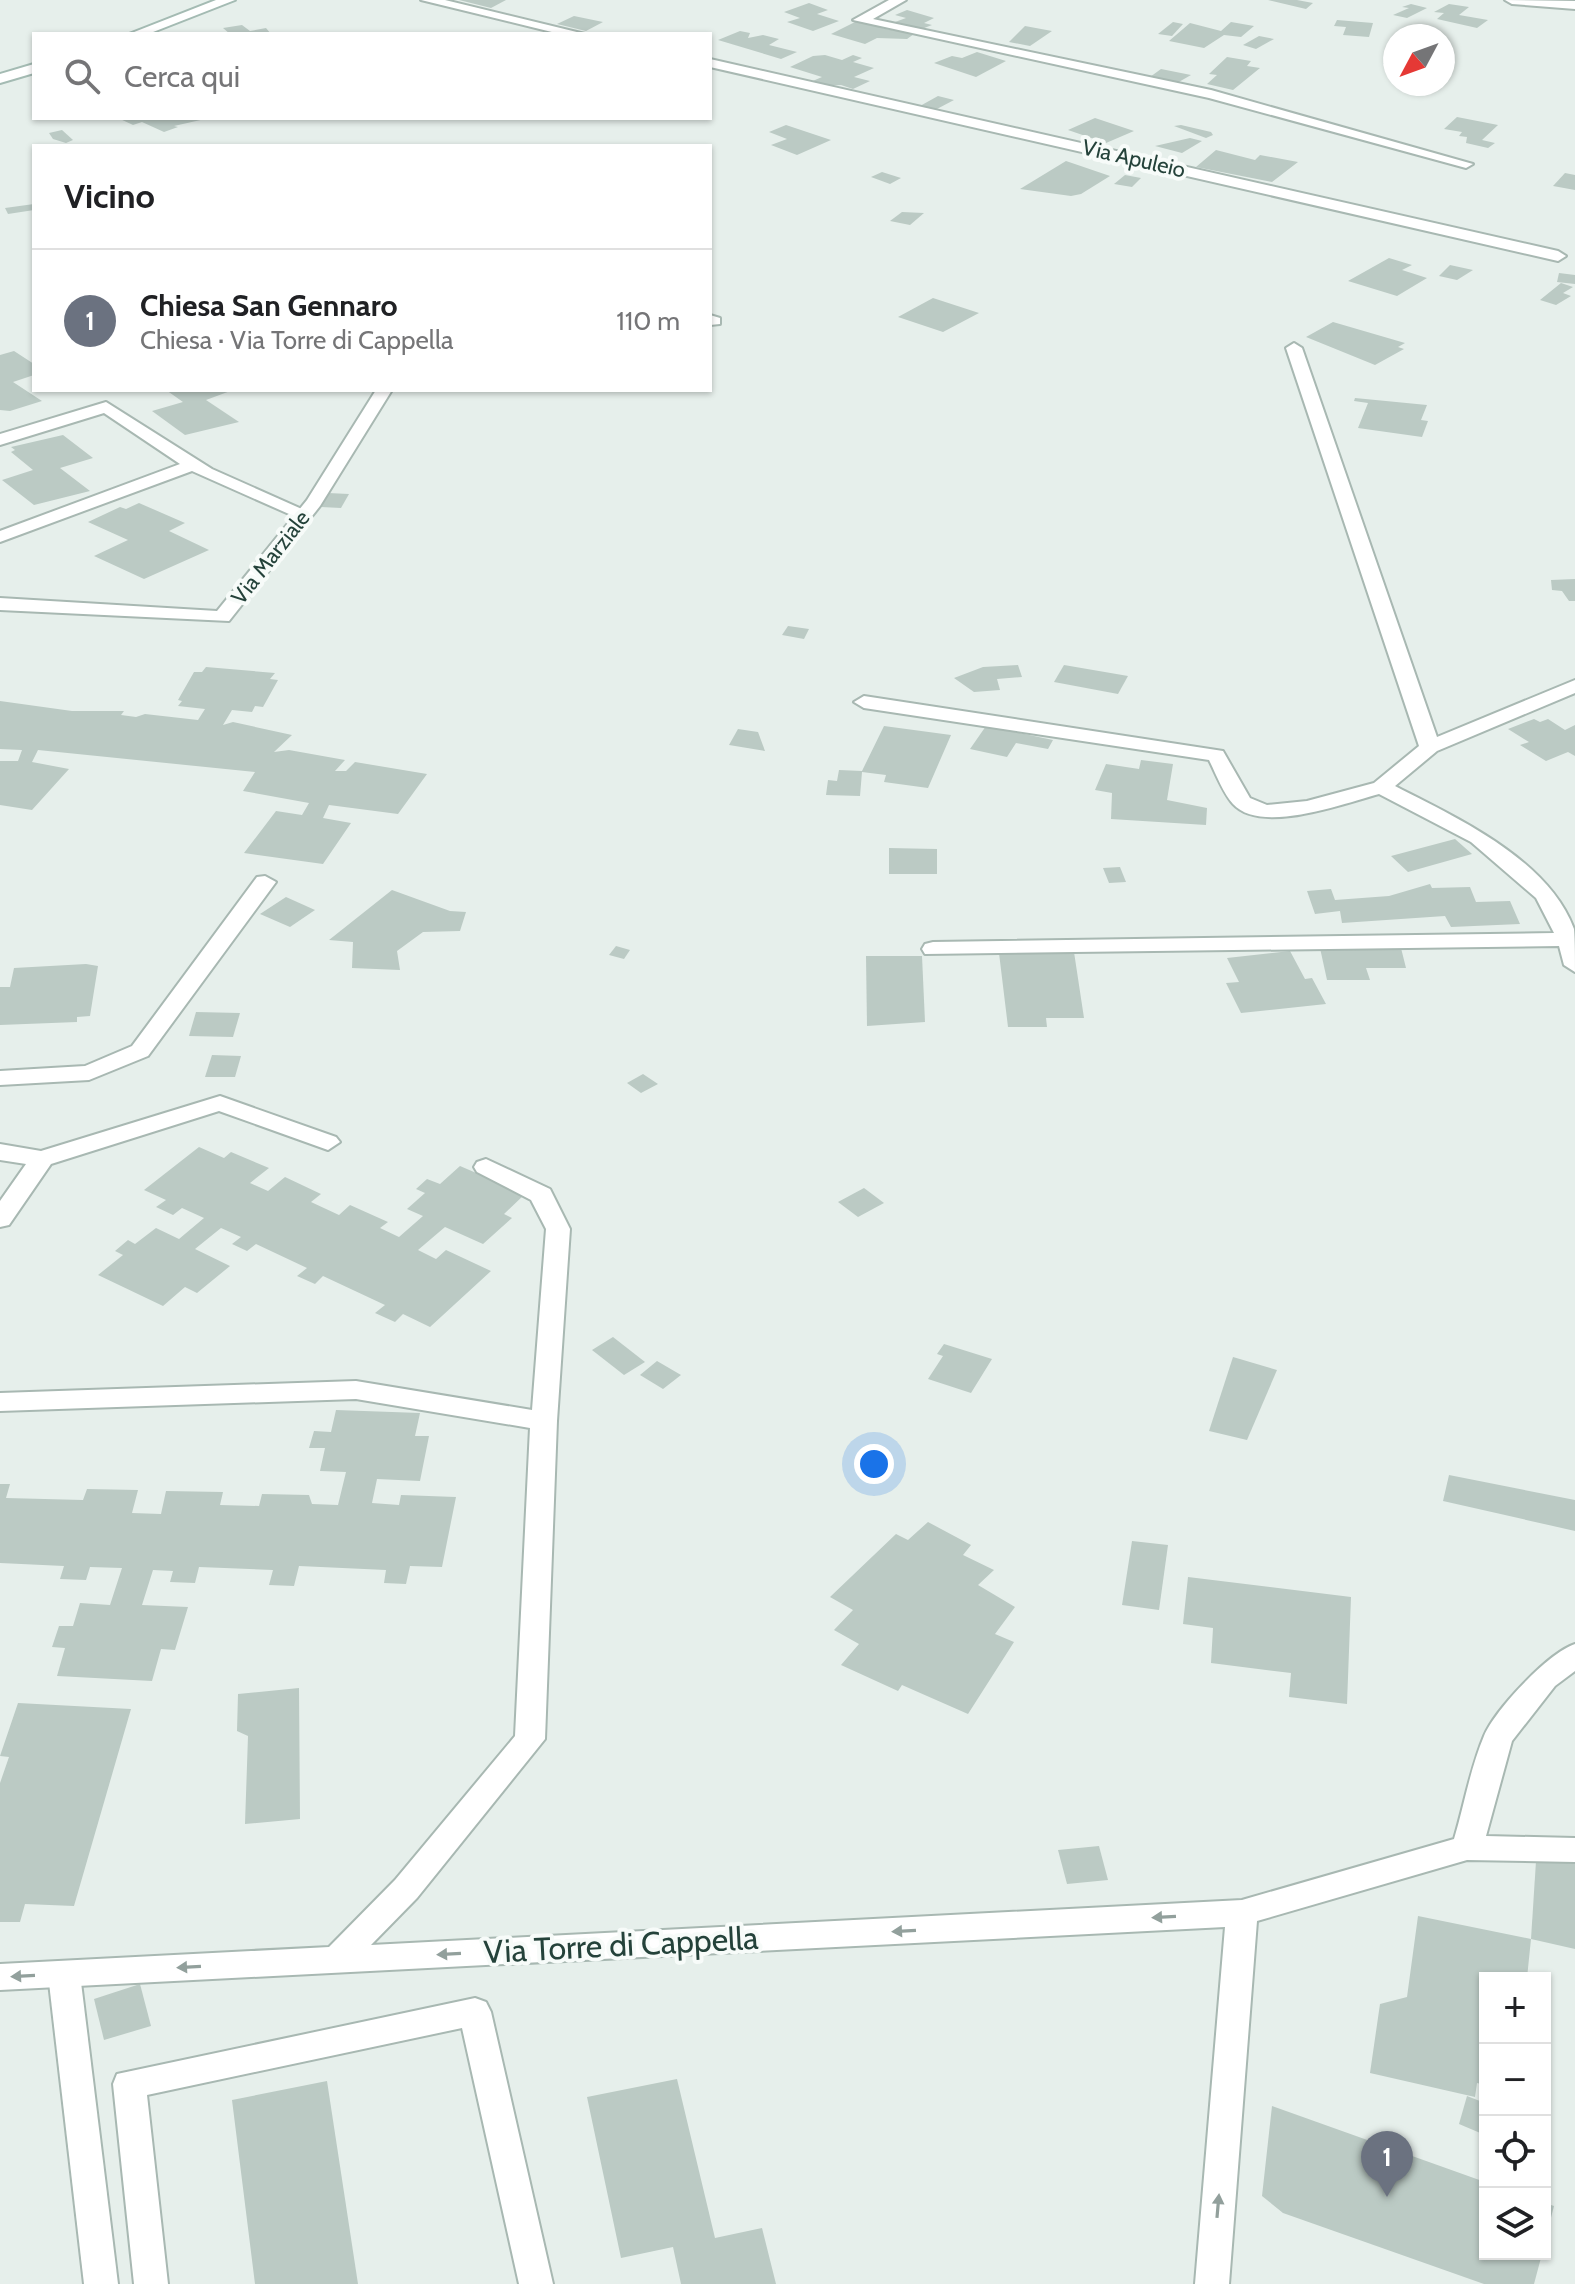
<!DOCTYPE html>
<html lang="it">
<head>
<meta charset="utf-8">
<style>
  body { margin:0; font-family:Cabin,sans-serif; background:#f6f6f6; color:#202124 }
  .controls { position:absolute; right:24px; bottom:24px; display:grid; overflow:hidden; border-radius:0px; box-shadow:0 2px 6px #0004 }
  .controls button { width:72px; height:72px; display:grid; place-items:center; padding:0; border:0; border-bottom:2px solid #e0e0e0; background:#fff; color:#202124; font:40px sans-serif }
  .compass { position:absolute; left:1383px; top:24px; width:72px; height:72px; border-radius:50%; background:#fff; box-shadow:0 2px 6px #0004; rotate:229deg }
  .you { position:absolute; left:874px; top:1464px; width:28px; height:28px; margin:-20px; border:6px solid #fff; border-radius:50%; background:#1a73e8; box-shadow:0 0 0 12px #1a73e833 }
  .badge { display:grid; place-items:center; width:52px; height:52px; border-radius:50%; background:#7c3aed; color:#fff; font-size:26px; font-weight:700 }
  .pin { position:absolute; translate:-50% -66px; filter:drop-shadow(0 2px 4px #0008) }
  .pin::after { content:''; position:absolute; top:42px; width:28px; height:24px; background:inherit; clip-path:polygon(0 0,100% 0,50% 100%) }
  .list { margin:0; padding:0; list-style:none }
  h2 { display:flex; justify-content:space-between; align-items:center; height:104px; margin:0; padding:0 32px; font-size:34px }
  h2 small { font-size:26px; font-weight:400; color:#757577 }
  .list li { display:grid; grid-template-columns:52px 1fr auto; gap:24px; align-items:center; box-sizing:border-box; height:144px; padding:0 32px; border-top:2px solid #e0e0e0 }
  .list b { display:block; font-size:30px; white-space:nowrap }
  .list p { margin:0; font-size:26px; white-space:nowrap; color:#757577 }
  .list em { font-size:26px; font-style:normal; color:#757577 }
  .icon { flex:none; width:44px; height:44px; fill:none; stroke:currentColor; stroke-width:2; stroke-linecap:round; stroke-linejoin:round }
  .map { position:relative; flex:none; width:1575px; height:2284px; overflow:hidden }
  .search { position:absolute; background:#fff; box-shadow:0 2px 6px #0004; left:32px; top:32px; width:680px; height:88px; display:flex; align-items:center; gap:20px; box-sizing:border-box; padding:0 28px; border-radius:0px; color:#757577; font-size:30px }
  .panel { position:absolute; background:#fff; box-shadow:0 2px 6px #0004; left:32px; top:144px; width:680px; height:248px; border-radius:0px }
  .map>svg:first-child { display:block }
  .building { fill:#bbcac4 }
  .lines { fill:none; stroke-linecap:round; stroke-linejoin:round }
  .lane-casing { stroke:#a8b8b2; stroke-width:4 }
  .street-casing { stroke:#a8b8b2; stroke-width:4 }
  .secondary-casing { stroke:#a4bbb3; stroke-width:4 }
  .lane { fill:#fff; fill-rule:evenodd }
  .street { fill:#fff; fill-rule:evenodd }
  .secondary { fill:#fff; fill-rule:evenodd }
  .oneway { fill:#92a09c }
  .labels { text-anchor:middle; stroke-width:8; stroke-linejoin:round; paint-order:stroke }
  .far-street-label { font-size:22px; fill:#24423a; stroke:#f7fbf9 }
  .near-street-label { font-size:32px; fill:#24423a; stroke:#f7fbf9 }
</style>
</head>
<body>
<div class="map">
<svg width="1575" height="2284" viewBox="0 0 1575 2284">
  <rect width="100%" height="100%" fill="#e6efeb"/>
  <g class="building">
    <polygon points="459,0 506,0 491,8"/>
    <polygon points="1268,0 1297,0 1313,3 1306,9"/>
    <polygon points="809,3 828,10 817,14 839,21 813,31 787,22 800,18 784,12"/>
    <polygon points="1411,4 1427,8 1407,18 1393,15 1409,8 1402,7"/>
    <polygon points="1449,4 1469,7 1459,15 1488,20 1477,28 1437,19 1444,13 1434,12"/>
    <polygon points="907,10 934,18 924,23 932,25 919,30 895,22 906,18 895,15"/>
    <polygon points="574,16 603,22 586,31 557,24"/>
    <polygon points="1337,20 1373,23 1369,37 1343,35 1346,27 1334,26"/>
    <polygon points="857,21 886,29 914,34 907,39 877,38 865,44 831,34"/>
    <polygon points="1173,22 1183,24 1172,36 1158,34"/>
    <polygon points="1231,22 1254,26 1241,37 1224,35 1204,48 1169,41 1190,23 1221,31"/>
    <polygon points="242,25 250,31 266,28 271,34 230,34 223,28"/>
    <polygon points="1025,26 1052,31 1030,46 1009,42"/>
    <polygon points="740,31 750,33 748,38 763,35 779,39 769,45 797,52 781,59 718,40"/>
    <polygon points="1259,36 1274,39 1256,49 1243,45"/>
    <polygon points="1395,37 1395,66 1383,64 1390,55 1386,54"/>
    <polygon points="977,52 1006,61 976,77 934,63 952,56 962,58"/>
    <polygon points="825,55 842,60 853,55 862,58 853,62 874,68 854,77 870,81 853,89 841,85 817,86 808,83 822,77 790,67 813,56"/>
    <polygon points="1227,57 1251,61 1247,66 1260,68 1233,90 1207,84 1217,75 1209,74"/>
    <polygon points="1161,69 1191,75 1177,83 1150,77"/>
    <polygon points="938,96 954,100 935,110 920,106"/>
    <polygon points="1457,117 1498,125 1482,140 1495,143 1488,148 1466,143 1467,137 1459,136 1462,132 1444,129"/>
    <polygon points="118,118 205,118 205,119 174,126 178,127 164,132 142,122 133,125"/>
    <polygon points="1095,118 1134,131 1106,143 1068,130"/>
    <polygon points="786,125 831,140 797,155 771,145 787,139 769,132"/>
    <polygon points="1181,125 1211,132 1213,135 1206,138 1174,126"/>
    <polygon points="62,130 73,140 66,143 53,139 49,133"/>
    <polygon points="1190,138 1202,141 1182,153 1155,146"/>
    <polygon points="1216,150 1255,160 1260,155 1298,162 1272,182 1196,167"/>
    <polygon points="1066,161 1110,176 1081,194 1071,196 1020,189"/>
    <polygon points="882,172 901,178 890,184 871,177"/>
    <polygon points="1565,173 1575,175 1575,190 1553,186"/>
    <polygon points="1125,175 1141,178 1132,187 1114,184"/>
    <polygon points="34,204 34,210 8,214 5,208"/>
    <polygon points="902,212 924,213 910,225 890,221"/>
    <polygon points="1389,258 1412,265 1402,270 1427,278 1397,296 1348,281"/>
    <polygon points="1450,265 1473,270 1457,280 1439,276"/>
    <polygon points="1559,273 1575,275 1575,284 1557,282"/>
    <polygon points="1561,283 1573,287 1563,293 1571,296 1556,305 1540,300"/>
    <polygon points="933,298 979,313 943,332 898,317"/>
    <polygon points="1333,322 1405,343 1398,347 1404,349 1375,365 1306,337"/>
    <polygon points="14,351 34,364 34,375 13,382 42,401 10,411 0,410 0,355"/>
    <polygon points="166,390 233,390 206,400 239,422 185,435 152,411 183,402"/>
    <polygon points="1355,398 1427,405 1421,420 1428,421 1422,437 1358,428 1368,403 1354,401"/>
    <polygon points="63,435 93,458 60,468 90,491 34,505 2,480 33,470 11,452 15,450 11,447"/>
    <polygon points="328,493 349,494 341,508 321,507"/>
    <polygon points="139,503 185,523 169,531 209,550 144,579 94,556 128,540 88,522 120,507 126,509"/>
    <polygon points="1575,579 1575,601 1569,601 1562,591 1552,590 1551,580"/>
    <polygon points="788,626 809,629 804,639 782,635"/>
    <polygon points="1018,665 1022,677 997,679 1000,690 974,692 954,678 983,667"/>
    <polygon points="1064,665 1128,676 1118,694 1054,682"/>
    <polygon points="206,667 275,673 270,679 278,680 263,707 255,706 252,712 232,710 223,725 233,722 292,735 274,752 289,750 345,760 335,771 346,771 355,762 427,774 398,814 329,805 323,818 351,823 323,864 244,853 276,811 302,815 309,803 243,791 255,772 38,750 32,762 69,769 32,810 0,805 0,761 18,761 22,750 0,749 0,701 72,711 124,711 121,715 136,717 145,714 198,720 205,709 178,706 182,701 178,700 194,672 202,672"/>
    <polygon points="1534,719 1540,722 1548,719 1565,730 1575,725 1575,756 1568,752 1546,761 1520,745 1529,742 1508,729"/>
    <polygon points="884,726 951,735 928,788 884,782 886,775 862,772 860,796 826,795 828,780 837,781 839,770 862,771"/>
    <polygon points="986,726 1053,740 1048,749 1016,743 1007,757 970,749"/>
    <polygon points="738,729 758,732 765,751 729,745"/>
    <polygon points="1141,760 1173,764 1167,800 1207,808 1206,825 1111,819 1112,793 1095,790 1106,764 1139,769"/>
    <polygon points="1455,839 1472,854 1408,872 1391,856"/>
    <polygon points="889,848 937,849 937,874 889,874"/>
    <polygon points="1120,867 1126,882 1109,883 1103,868"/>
    <polygon points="1430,884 1432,888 1470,887 1476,902 1510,901 1520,924 1451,927 1445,916 1342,923 1340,911 1315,914 1307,891 1331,889 1335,900 1389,896"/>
    <polygon points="392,890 450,911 466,912 460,931 423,932 397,951 400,970 352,968 353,942 329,940"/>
    <polygon points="286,897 315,910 290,927 260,914"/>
    <polygon points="616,946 630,950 624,959 609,955"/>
    <polygon points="1320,948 1401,948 1406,968 1366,968 1370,980 1327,980"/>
    <polygon points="1290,951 1305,979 1312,978 1326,1004 1241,1013 1226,983 1239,982 1227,958"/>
    <polygon points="1074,952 1084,1018 1046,1018 1047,1027 1008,1027 999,953"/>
    <polygon points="866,956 922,956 925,1022 867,1026"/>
    <polygon points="86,964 98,966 90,1016 77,1017 77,1022 0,1025 0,987 10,987 14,968"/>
    <polygon points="196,1012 240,1013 233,1037 189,1036"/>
    <polygon points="212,1055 241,1056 235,1077 205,1077"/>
    <polygon points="643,1074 658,1084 641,1093 627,1083"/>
    <polygon points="199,1147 224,1158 231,1152 269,1168 250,1183 268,1191 285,1177 321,1194 311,1202 339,1215 350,1205 388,1222 380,1228 399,1237 423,1216 407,1209 425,1193 416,1189 427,1179 440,1184 460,1166 525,1194 504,1214 512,1218 483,1244 445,1227 418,1250 436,1259 446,1250 491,1271 430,1327 403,1314 395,1322 375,1313 385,1305 323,1276 315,1284 297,1276 307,1268 256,1244 247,1251 232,1244 241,1237 221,1228 195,1249 230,1266 197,1293 185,1287 163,1306 98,1275 123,1255 115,1251 128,1240 135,1244 156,1228 179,1239 204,1218 182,1208 173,1215 156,1207 166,1200 144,1190"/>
    <polygon points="864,1188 884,1203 858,1217 838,1202"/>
    <polygon points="613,1337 645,1362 624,1375 592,1350"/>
    <polygon points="944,1344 992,1359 971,1393 928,1379 943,1356 937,1354"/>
    <polygon points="1233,1357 1277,1370 1247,1440 1209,1431"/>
    <polygon points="657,1361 681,1375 663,1389 640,1375"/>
    <polygon points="336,1410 420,1413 415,1436 429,1436 420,1481 377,1479 372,1503 399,1505 401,1495 456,1497 442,1567 410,1566 406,1584 384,1583 386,1570 299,1566 294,1586 269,1585 273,1570 199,1567 195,1583 170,1582 173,1571 153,1570 142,1605 188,1607 175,1650 161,1649 152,1681 57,1676 65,1648 52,1647 59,1626 73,1626 80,1603 110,1605 122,1568 90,1567 86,1580 60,1579 64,1566 0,1563 0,1484 10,1484 6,1498 83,1500 87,1489 138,1490 132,1513 161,1514 166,1491 223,1492 220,1505 259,1506 262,1494 309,1495 312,1504 338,1505 346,1472 320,1471 325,1448 309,1448 314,1431 331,1432"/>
    <polygon points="1449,1475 1575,1500 1575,1531 1443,1501"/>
    <polygon points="928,1522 971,1545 963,1555 994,1570 978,1585 1015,1607 995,1634 1014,1642 968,1714 902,1685 898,1691 841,1665 859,1644 834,1630 853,1610 830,1597 896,1534 908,1540"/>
    <polygon points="1132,1541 1168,1545 1159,1610 1122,1605"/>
    <polygon points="1188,1577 1351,1597 1347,1704 1289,1697 1291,1673 1211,1663 1213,1628 1183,1624"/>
    <polygon points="299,1688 300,1819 245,1824 248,1736 237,1731 238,1694"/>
    <polygon points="18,1703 131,1709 74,1906 25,1904 20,1922 0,1922 0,1783 9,1757 0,1756"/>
    <polygon points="1099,1846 1108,1880 1067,1884 1058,1850"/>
    <polygon points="1575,1860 1575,1949 1531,1939 1536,1861"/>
    <polygon points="1418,1916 1531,1939 1527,1978 1485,1978 1485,2085 1477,2083 1475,2097 1370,2073 1380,2004 1407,1997"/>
    <polygon points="140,1984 151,2026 104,2040 94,1999"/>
    <polygon points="677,2079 715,2238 762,2228 776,2284 681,2284 673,2247 621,2258 587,2097"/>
    <polygon points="327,2081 358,2284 255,2284 232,2100"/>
    <polygon points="1467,2096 1485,2103 1485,2135 1459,2124"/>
    <polygon points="1272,2106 1485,2182 1485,2254 1542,2254 1534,2284 1484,2284 1283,2213 1262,2196"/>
    <polygon points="1545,2203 1554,2206 1546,2237 1545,2237"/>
  </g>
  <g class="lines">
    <defs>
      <g id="lane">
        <polygon points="106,402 212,469 313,514 304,519 298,518 192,471 0,542 0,531 180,464 104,413 0,445 0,434"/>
        <polygon points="64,1961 75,1965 80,1974 118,2284 84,2284 48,1974 53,1965"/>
        <polygon points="475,1998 486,2002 491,2012 553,2284 519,2284 462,2028 147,2095 168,2284 134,2284 113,2084 117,2074"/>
      </g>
      <g id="street">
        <polygon points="421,0 445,0 585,34 560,34"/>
        <polygon points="889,0 906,0 873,19 1211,90 1473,164 1466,168 1209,98 853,20"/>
        <polygon points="1505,0 1575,1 1575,9 1512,4"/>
        <polygon points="710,59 1558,251 1566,256 1558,261 710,67"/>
        <polygon points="710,315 720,318 720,324 710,325"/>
        <path d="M1294,343L1302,348L1437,737L1575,680V693L1437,751L1395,786C1457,818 1548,859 1574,929C1575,941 1575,959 1575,972L1564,965L1559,946L925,954L922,949L925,944L933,942L1554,933L1536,898L1471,842L1379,794C1345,803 1261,835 1233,804C1223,793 1216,774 1209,760L864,708L854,702L864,696L1223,751L1250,798L1267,805L1307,801L1374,783L1419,746L1286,348Z"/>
        <polygon points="376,390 392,390 320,506 229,621 0,610 0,598 217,611 307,500"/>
        <polygon points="265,876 276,882 148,1056 89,1080 0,1085 0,1071 85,1066 132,1046 257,877"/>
        <polygon points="220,1096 336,1137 340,1142 328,1150 219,1111 51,1164 9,1225 0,1227 0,1201 26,1164 0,1160 0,1144 41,1151"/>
        <path d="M486,1159L550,1189L570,1229L557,1421L545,1739L417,1898L371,1945L1242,1900L1454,1839C1464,1806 1470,1769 1484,1736C1495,1710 1548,1653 1575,1644V1671L1555,1686L1512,1741L1486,1836L1575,1838V1862L1467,1860L1257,1921L1229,2284H1195L1225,1927L0,1990V1964L329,1947L395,1880L515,1736L530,1428L356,1399L0,1411V1393L356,1381L532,1410L546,1229L531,1200L477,1172L474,1167L477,1162Z"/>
      </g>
      <g id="secondary">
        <polygon points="216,0 235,0 148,34 129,34"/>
        <polygon points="34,64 34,73 0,83 0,74"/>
      </g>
    </defs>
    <use href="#lane" class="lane-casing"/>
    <use href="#street" class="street-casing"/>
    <use href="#secondary" class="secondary-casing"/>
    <use href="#lane" class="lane"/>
    <use href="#street" class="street"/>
    <use href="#secondary" class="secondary"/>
  </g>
  <defs><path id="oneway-solid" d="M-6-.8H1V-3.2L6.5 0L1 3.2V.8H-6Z" transform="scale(2)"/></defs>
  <g class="oneway">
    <use href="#oneway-solid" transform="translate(1164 1917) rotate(177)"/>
    <use href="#oneway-solid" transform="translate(904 1931) rotate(177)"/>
    <use href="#oneway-solid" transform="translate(449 1954) rotate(177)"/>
    <use href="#oneway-solid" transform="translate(189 1967) rotate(177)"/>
    <use href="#oneway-solid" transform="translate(23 1976) rotate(177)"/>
    <use href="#oneway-solid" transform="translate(1218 2206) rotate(-85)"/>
  </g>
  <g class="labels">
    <g class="far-street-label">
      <text transform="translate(1134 158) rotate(13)" y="8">Via Apuleio</text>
      <text transform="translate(270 557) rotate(-52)" y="8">Via Marziale</text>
    </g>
    <g class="near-street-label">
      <text transform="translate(621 1945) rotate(-3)" y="11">Via Torre di Cappella</text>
    </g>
  </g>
</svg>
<div class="controls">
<button>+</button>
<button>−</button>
<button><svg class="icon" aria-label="locate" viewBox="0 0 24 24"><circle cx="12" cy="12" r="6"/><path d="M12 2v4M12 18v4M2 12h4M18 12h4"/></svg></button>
<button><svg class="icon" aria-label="layers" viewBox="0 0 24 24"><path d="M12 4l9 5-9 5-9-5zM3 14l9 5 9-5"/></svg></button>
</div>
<svg class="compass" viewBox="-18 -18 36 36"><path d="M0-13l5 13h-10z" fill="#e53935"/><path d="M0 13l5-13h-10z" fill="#757577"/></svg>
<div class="you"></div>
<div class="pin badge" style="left:1387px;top:2197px;background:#6b7280">1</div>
<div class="search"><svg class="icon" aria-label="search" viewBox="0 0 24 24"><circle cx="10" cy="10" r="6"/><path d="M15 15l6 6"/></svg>Cerca qui</div>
<section class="panel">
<h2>Vicino<small></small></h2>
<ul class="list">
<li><span class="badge" style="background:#6b7280">1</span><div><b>Chiesa San Gennaro</b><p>Chiesa · Via Torre di Cappella</p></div><em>110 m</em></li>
</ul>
</section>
</div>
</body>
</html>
